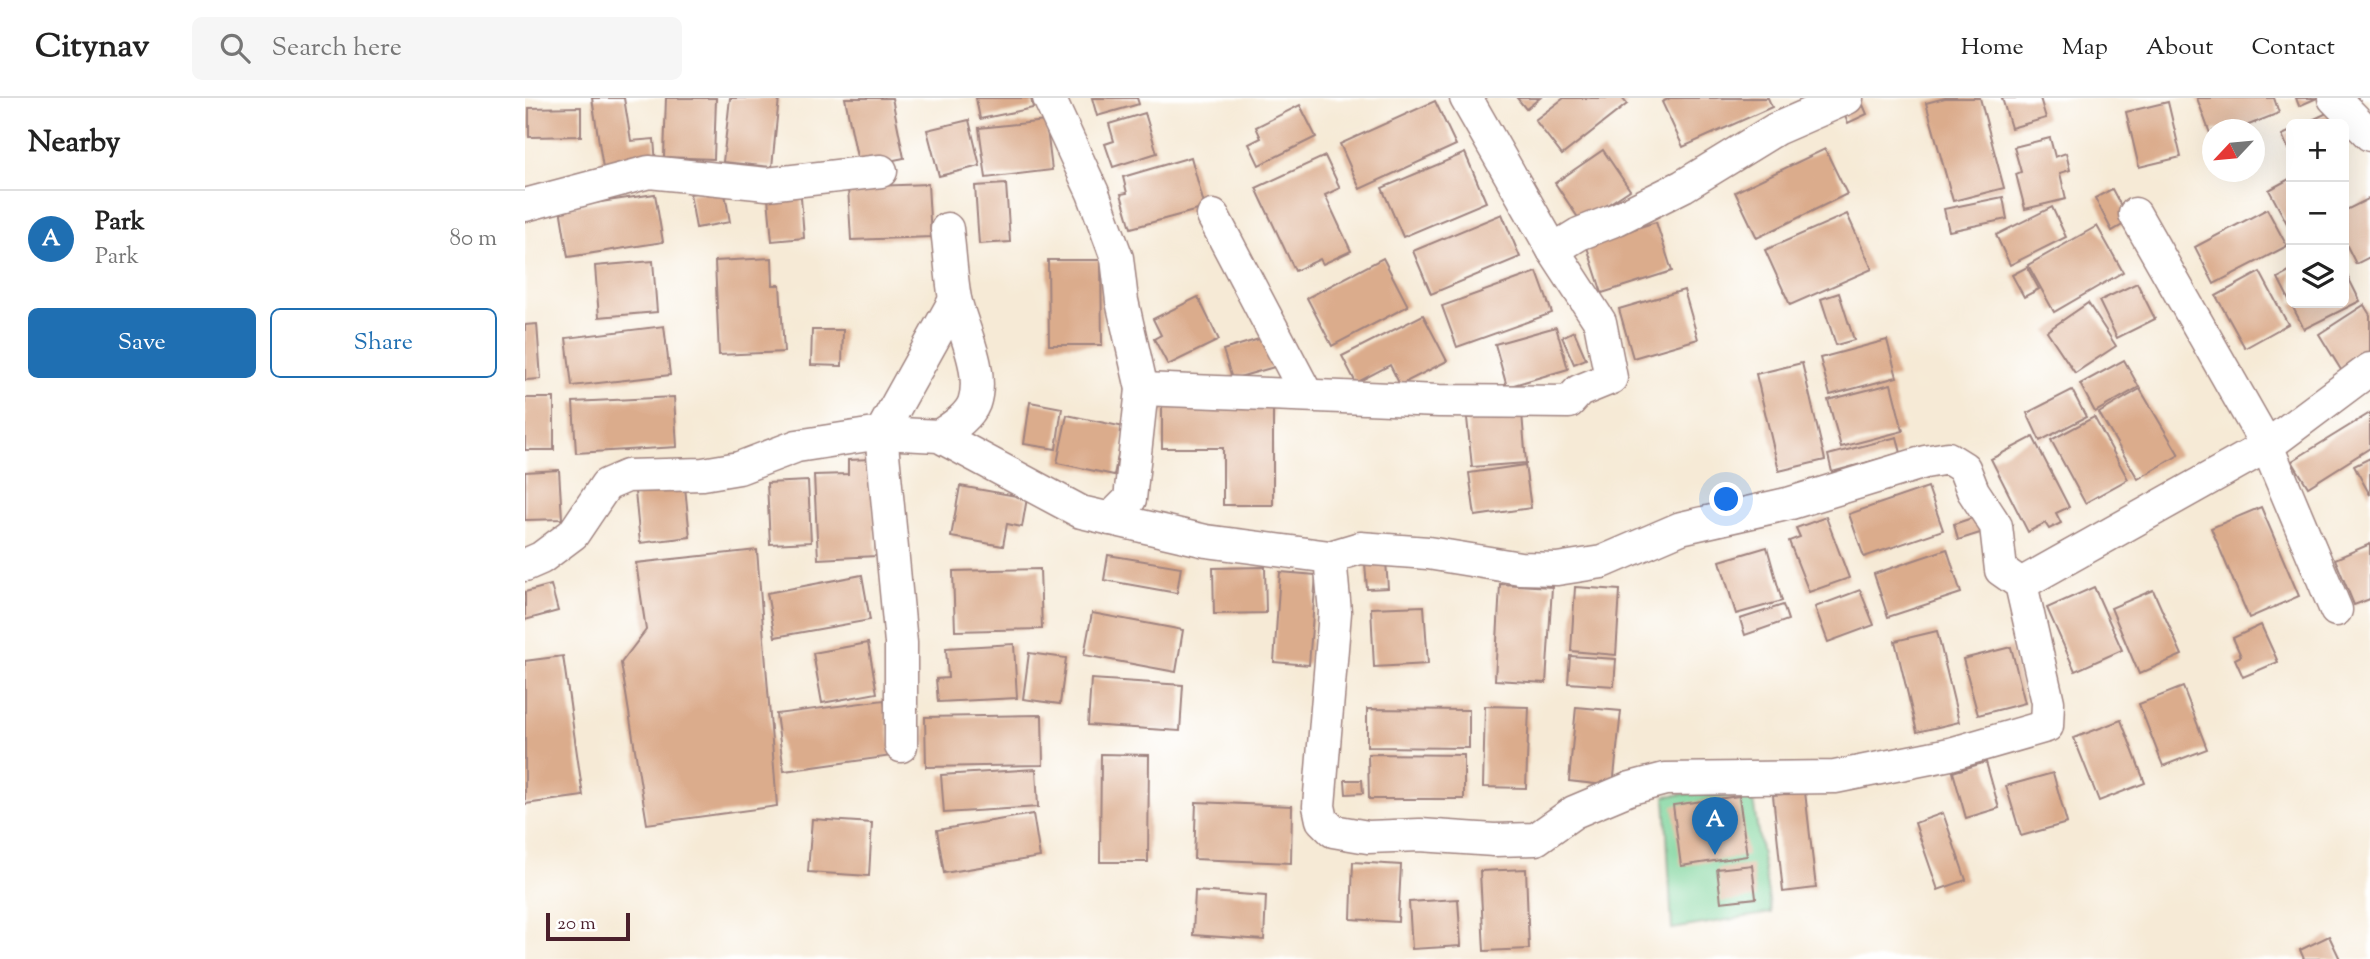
<!DOCTYPE html>
<html lang="en">
<head>
<meta charset="utf-8">
<style>
  body { margin:0; font-family:"Sorts Mill Goudy",serif; background:#f6f6f6; color:#222 }
  .controls { position:absolute; right:21px; top:21px; display:grid; overflow:hidden; border-radius:10px; box-shadow:0 7px 28px #0002 }
  .controls button { width:63px; height:63px; display:grid; place-items:center; padding:0; border:0; border-bottom:2px solid #e0e0e0; background:#fff; color:#222; font:35px sans-serif }
  .compass { position:absolute; left:1677px; top:21px; width:63px; height:63px; border-radius:50%; background:#fff; box-shadow:0 7px 28px #0002; rotate:244deg }
  .scale { position:absolute; left:21px; bottom:18px; width:84px; box-sizing:border-box; padding-left:7px; border:4px solid #4a1f2b; border-top:0; font-size:19px; line-height:24px; white-space:nowrap; color:#4a1f2b; -webkit-text-stroke:5px #fff; paint-order:stroke }
  .you { position:absolute; left:1202px; top:402px; width:24px; height:24px; margin:-18px; border:5px solid #fff; border-radius:50%; background:#1a73e8; box-shadow:0 0 0 10px #1a73e833 }
  .badge { display:grid; place-items:center; width:46px; height:46px; border-radius:50%; background:#1f6fb2; color:#fff; font-size:23px; font-weight:700 }
  .pin { position:absolute; translate:-50% -58px; filter:drop-shadow(0 2px 4px #0008) }
  .pin::after { content:''; position:absolute; top:37px; width:24px; height:21px; background:inherit; clip-path:polygon(0 0,100% 0,50% 100%) }
  .list { margin:0; padding:0; list-style:none }
  h2 { display:flex; justify-content:space-between; align-items:center; height:91px; margin:0; padding:0 28px; font-size:30px }
  h2 small { font-size:23px; font-weight:400; color:#767676 }
  .list li { display:grid; grid-template-columns:46px 1fr auto; gap:21px; align-items:center; box-sizing:border-box; height:98px; padding:0 28px; border-top:2px solid #e0e0e0 }
  .list b { display:block; font-size:26px; white-space:nowrap }
  .list p { margin:0; font-size:23px; white-space:nowrap; color:#767676 }
  .list em { font-size:23px; font-style:normal; color:#767676 }
  .actions { display:flex; gap:14px; padding:21px 28px }
  .actions a { flex:1; padding:16px 0; border:2px solid #1f6fb2; border-radius:10px; text-align:center; font-size:24px; color:#1f6fb2 }
  .actions .main { background:#1f6fb2; color:#fff }
  .icon { flex:none; width:38px; height:38px; fill:none; stroke:currentColor; stroke-width:2; stroke-linecap:round; stroke-linejoin:round }
  .map { position:relative; flex:none; width:1845px; height:861px; overflow:hidden }
  header { display:flex; align-items:center; gap:42px; box-sizing:border-box; height:98px; padding:0 35px; background:#fff; border-bottom:2px solid #e0e0e0 }
  header strong { font-size:33px }
  nav { display:flex; gap:38px; margin-inline-start:auto; font-size:24px }
  .search { width:490px; height:63px; background:#f6f6f6; display:flex; align-items:center; gap:18px; box-sizing:border-box; padding:0 24px; border-radius:10px; color:#767676; font-size:26px }
  main { display:flex }
  aside { flex:1; background:#fff }
  .map>svg:first-child { display:block }
  .green { fill:#7ad399; stroke:#627962; stroke-width:2 }
  .building { fill:#dbac8c }
  .lines { fill:none; stroke-linecap:round; stroke-linejoin:round }
  .minor-casing { stroke:#a08480; stroke-width:35 }
  .minor { stroke:#fff; stroke-width:32 }
</style>
</head>
<body>
<header>
<strong>Citynav</strong>
<div class="search"><svg class="icon" aria-label="search" viewBox="0 0 24 24"><circle cx="10" cy="10" r="6"/><path d="M15 15l6 6"/></svg>Search here</div>
<nav><a>Home</a><a>Map</a><a>About</a><a>Contact</a></nav>
</header>
<main>
<aside>
<h2>Nearby<small></small></h2>
<ul class="list">
<li><span class="badge">A</span><div><b>Park</b><p>Park</p></div><em>80 m</em></li>
</ul>
<div class="actions"><a class="main">Save</a><a>Share</a></div>
</aside>
<div class="map">
<svg width="1845" height="861" viewBox="0 0 1845 861">
  <rect width="100%" height="100%" fill="#fff"/>
  <filter id="ink" filterUnits="userSpaceOnUse"><feTurbulence type="fractalNoise" baseFrequency=".0143" numOctaves="2"/><feDisplacementMap in="SourceGraphic" scale="14" xChannelSelector="R" yChannelSelector="G"/><feConvolveMatrix kernelMatrix="1 2 1 2 8 2 1 2 1" color-interpolation-filters="sRGB"/></filter>
  <filter id="wash" filterUnits="userSpaceOnUse"><feTurbulence type="fractalNoise" baseFrequency=".00686" numOctaves="4" result="noise"/><feDisplacementMap in="SourceGraphic" scale="28" xChannelSelector="R" yChannelSelector="G"/><feGaussianBlur stdDeviation="1.57" result="paint"/><feColorMatrix in="noise" values="0 0 0 0 0 0 0 0 0 0 0 0 0 0 0 0 0 1.4 0 .05"/><feComposite in="paint" operator="in"/></filter>
  <g filter="url(#wash)">
    <rect width="100%" height="100%" fill="#f6ead6"/>
    <polygon class="green" points="1226,690 1246,815 1147,831 1140,698"/>
    <g id="blocks">
      <g class="building">
        <polygon points="67,0 99,0 106,43 129,41 131,66 78,70"/>
        <polygon points="141,0 191,0 189,61 139,59"/>
        <polygon points="205,0 254,0 247,69 198,64"/>
        <polygon points="320,0 367,0 379,60 334,69"/>
        <polygon points="451,0 506,0 508,10 455,21"/>
        <polygon points="567,0 612,0 614,6 572,18"/>
        <polygon points="992,0 1015,0 1001,11"/>
        <polygon points="1039,0 1097,0 1102,6 1037,57 1010,22"/>
        <polygon points="1145,0 1243,0 1247,9 1158,49 1137,4"/>
        <polygon points="1335,0 1342,16 1323,25 1315,8"/>
        <polygon points="1420,0 1455,0 1479,90 1428,103 1401,5"/>
        <polygon points="1477,0 1515,0 1521,20 1486,30"/>
        <polygon points="1672,0 1749,0 1754,15 1711,32 1688,32 1687,41"/>
        <polygon points="1771,0 1792,0 1774,8"/>
        <polygon points="910,3 931,47 835,91 815,46"/>
        <polygon points="1643,4 1656,59 1614,69 1601,14"/>
        <polygon points="775,7 791,39 734,67 724,46 736,40 731,29"/>
        <polygon points="56,9 56,38 4,39 4,10"/>
        <polygon points="1806,13 1812,26 1779,26"/>
        <polygon points="620,15 632,55 588,69 580,46 589,43 584,26"/>
        <polygon points="444,22 455,68 414,78 402,32"/>
        <polygon points="521,23 527,72 461,80 454,30"/>
        <polygon points="1766,33 1766,57 1757,37"/>
        <polygon points="1525,40 1530,59 1541,55 1545,72 1535,75 1541,101 1500,111 1491,76 1496,74 1489,49"/>
        <polygon points="1300,51 1322,96 1232,140 1210,94"/>
        <polygon points="1078,52 1105,92 1056,124 1030,85"/>
        <polygon points="940,55 961,104 878,139 857,90"/>
        <polygon points="800,58 815,90 800,97 826,153 798,166 795,161 770,173 731,90"/>
        <polygon points="666,59 680,110 606,130 596,96 602,95 598,79"/>
        <polygon points="1766,80 1766,133 1744,92"/>
        <polygon points="275,86 279,140 247,143 242,89"/>
        <polygon points="403,86 406,139 326,142 323,89"/>
        <polygon points="481,86 485,144 454,146 450,88"/>
        <polygon points="199,90 205,124 171,130 165,96"/>
        <polygon points="1587,91 1604,123 1587,133 1570,100"/>
        <polygon points="130,96 138,144 43,159 35,110"/>
        <polygon points="1478,99 1482,121 1424,133 1419,111"/>
        <polygon points="1845,100 1845,159 1831,166 1819,142 1819,113"/>
        <polygon points="1527,109 1541,139 1485,167 1471,137"/>
        <polygon points="1742,111 1762,148 1689,186 1670,149"/>
        <polygon points="977,116 995,159 906,196 888,153"/>
        <polygon points="1322,116 1347,171 1265,207 1240,152"/>
        <polygon points="1131,124 1147,173 1077,195 1061,146"/>
        <polygon points="1572,128 1598,174 1529,214 1503,167"/>
        <polygon points="247,160 248,187 255,187 259,254 194,257 190,163"/>
        <polygon points="858,160 883,208 807,248 782,200"/>
        <polygon points="523,162 576,162 577,247 524,247"/>
        <polygon points="128,163 132,214 74,219 70,168"/>
        <polygon points="1502,169 1514,191 1499,199 1487,177"/>
        <polygon points="1819,171 1835,203 1779,231 1753,180 1766,173 1766,205 1819,205"/>
        <polygon points="1012,174 1027,215 932,249 917,208"/>
        <polygon points="1735,174 1763,226 1720,250 1691,198"/>
        <polygon points="1612,185 1630,221 1592,240 1574,203"/>
        <polygon points="1159,192 1173,241 1108,260 1094,211"/>
        <polygon points="1314,195 1329,242 1311,247 1296,201"/>
        <polygon points="673,199 694,242 643,267 629,241 636,237 628,221"/>
        <polygon points="1563,205 1591,248 1550,275 1522,233"/>
        <polygon points="1839,207 1845,217 1845,258 1818,275 1794,236"/>
        <polygon points="898,217 922,263 875,287 865,267 831,285 817,258"/>
        <polygon points="12,226 16,281 0,282 0,227"/>
        <polygon points="139,228 145,277 47,288 41,240"/>
        <polygon points="1031,229 1043,271 982,289 970,246"/>
        <polygon points="287,232 318,232 317,268 286,267"/>
        <polygon points="1049,233 1061,261 1049,266 1037,239"/>
        <polygon points="744,238 753,268 707,281 698,252"/>
        <polygon points="1362,242 1372,279 1305,297 1295,260"/>
        <polygon points="1599,262 1614,289 1570,314 1555,286"/>
        <polygon points="1277,265 1300,362 1254,373 1231,276"/>
        <polygon points="1366,286 1378,333 1316,349 1303,302"/>
        <polygon points="1615,291 1654,357 1613,381 1574,315"/>
        <polygon points="1547,292 1561,319 1515,343 1502,315"/>
        <polygon points="149,299 152,349 51,355 48,304"/>
        <rect x="0" y="300" width="29" height="52"/>
        <polygon points="505,304 537,310 531,351 499,346"/>
        <polygon points="637,306 748,307 748,407 698,407 698,350 637,350"/>
        <polygon points="997,315 1001,365 947,369 942,320"/>
        <polygon points="1845,315 1845,350 1783,389 1767,363"/>
        <polygon points="542,317 599,329 589,377 532,365"/>
        <polygon points="1569,319 1603,381 1560,405 1526,342"/>
        <polygon points="1372,339 1376,355 1307,374 1303,357"/>
        <polygon points="1508,339 1544,409 1531,415 1536,425 1524,431 1520,425 1503,434 1466,361"/>
        <polygon points="1845,360 1845,397 1829,368"/>
        <polygon points="346,361 351,458 293,461 289,377 323,376 323,362"/>
        <polygon points="1000,367 1006,410 950,418 944,375"/>
        <polygon points="34,372 37,421 0,422 0,374"/>
        <polygon points="283,383 286,444 245,446 242,385"/>
        <polygon points="435,388 502,400 497,429 482,426 478,448 426,439"/>
        <polygon points="160,389 165,439 115,445 110,394"/>
        <polygon points="1403,389 1418,432 1339,459 1324,416"/>
        <polygon points="1736,409 1774,498 1724,520 1686,430"/>
        <polygon points="1453,418 1458,434 1433,442 1429,426"/>
        <polygon points="1301,419 1324,480 1284,494 1264,443 1275,439 1271,430"/>
        <polygon points="1845,446 1845,501 1829,507 1810,461"/>
        <polygon points="1242,449 1257,503 1211,516 1195,463"/>
        <polygon points="1422,451 1436,495 1363,519 1349,476"/>
        <polygon points="232,452 252,708 122,726 96,565 121,532 111,465"/>
        <polygon points="583,457 656,469 652,495 579,482"/>
        <polygon points="861,464 863,490 842,491 840,465"/>
        <polygon points="740,469 741,515 689,516 688,470"/>
        <polygon points="515,471 517,531 430,533 428,473"/>
        <polygon points="755,474 791,477 784,567 749,564"/>
        <polygon points="337,477 345,522 250,539 242,495"/>
        <polygon points="975,486 1027,489 1021,585 970,582"/>
        <polygon points="26,487 33,513 0,522 0,494"/>
        <polygon points="1050,489 1095,492 1091,557 1046,553"/>
        <polygon points="1569,489 1597,552 1550,573 1522,510"/>
        <polygon points="1335,492 1349,527 1303,544 1290,509"/>
        <polygon points="1628,492 1657,557 1614,576 1586,510"/>
        <polygon points="1258,507 1263,522 1220,537 1215,521"/>
        <polygon points="899,508 903,566 849,569 846,510"/>
        <polygon points="567,515 658,532 651,574 559,557"/>
        <polygon points="1736,527 1753,564 1718,579 1710,561 1716,558 1708,540"/>
        <polygon points="1412,533 1434,624 1392,634 1370,543"/>
        <polygon points="343,545 352,595 297,605 288,555"/>
        <polygon points="489,546 492,600 413,604 411,581 423,580 421,550"/>
        <polygon points="1486,549 1500,605 1453,617 1438,561"/>
        <polygon points="504,555 541,560 535,606 498,601"/>
        <polygon points="38,558 58,698 0,706 0,563"/>
        <polygon points="1045,558 1091,561 1089,588 1043,585"/>
        <polygon points="566,581 658,587 655,633 563,627"/>
        <polygon points="1658,589 1682,651 1638,668 1614,606"/>
        <polygon points="359,602 367,658 259,673 251,616"/>
        <polygon points="960,608 1004,609 1001,690 958,689"/>
        <polygon points="1051,609 1096,613 1088,688 1044,683"/>
        <polygon points="842,611 944,612 944,650 842,649"/>
        <polygon points="517,617 518,667 401,669 400,619"/>
        <polygon points="1596,622 1620,685 1574,703 1549,640"/>
        <polygon points="576,656 624,657 623,764 575,764"/>
        <polygon points="843,656 939,657 939,701 844,701"/>
        <polygon points="1461,664 1474,710 1441,720 1428,674"/>
        <polygon points="511,671 513,709 419,715 416,677"/>
        <polygon points="1528,675 1542,725 1496,738 1481,688"/>
        <polygon points="820,682 837,682 838,695 821,696"/>
        <polygon points="1280,694 1291,790 1258,794 1248,697"/>
        <polygon points="1214,698 1222,758 1156,768 1148,707"/>
        <polygon points="671,704 767,708 766,765 669,761"/>
        <polygon points="1418,715 1441,782 1413,792 1390,725"/>
        <polygon points="508,716 515,759 419,775 412,732"/>
        <polygon points="287,721 347,725 344,778 283,774"/>
        <polygon points="828,764 876,767 873,824 826,821"/>
        <polygon points="1227,767 1231,800 1196,804 1192,771"/>
        <polygon points="1001,771 1004,851 959,853 955,773"/>
        <polygon points="670,793 741,798 739,842 668,837"/>
        <polygon points="933,801 936,848 887,851 884,804"/>
        <polygon points="1804,838 1815,861 1779,861 1775,852"/>
      </g>
    </g>
  </g>
  <g filter="url(#ink)">
    <use href="#blocks" fill-opacity="0" stroke="#a08480" stroke-width="2"/>
    <g class="lines">
      <defs>
        <g id="minor">
          <polyline points="524,0 568,95 592,160 597,203 617,291 605,401 585,421"/>
          <polyline points="1809,0 1845,37"/>
          <polyline points="0,107 124,74 242,86 356,73"/>
          <polyline points="1610,116 1742,348 1811,512"/>
          <polyline points="688,118 782,297"/>
          <polyline points="1028,152 1054,136 1092,121 1158,88 1251,31 1322,0"/>
          <polyline points="617,291 914,303 1044,304 1054,293 1086,280 1075,224 1028,152 941,0"/>
          <path d="M414,338C427,329 443,320 449,305C460,273 437,231 430,201C426,178 425,154 422,131"/>
          <polyline points="0,467 16,460 48,436 81,387 102,378 178,376 214,370 272,348 356,335 414,338 556,414 681,443 805,459 835,450 903,455 995,470 1032,471 1077,464 1156,430 1266,405 1400,364 1423,360 1439,370 1448,393 1471,428 1476,472 1496,486 1523,604 1522,628 1425,656 1310,679 1140,681 1106,690 1049,714 1011,741 969,742 895,737 843,739 808,733 797,722 794,708 810,514 805,459"/>
          <polyline points="1496,486 1742,348 1845,271"/>
          <polyline points="376,648 376,545 356,335 430,202"/>
        </g>
      </defs>
      <use href="#minor" class="minor-casing"/>
      <use href="#minor" class="minor"/>
    </g>
  </g>
</svg>
<div class="controls">
<button>+</button>
<button>−</button>
<button><svg class="icon" aria-label="layers" viewBox="0 0 24 24"><path d="M12 4l9 5-9 5-9-5zM3 14l9 5 9-5"/></svg></button>
</div>
<svg class="compass" viewBox="-18 -18 36 36"><path d="M0-13l5 13h-10z" fill="#e53935"/><path d="M0 13l5-13h-10z" fill="#767676"/></svg>
<div class="scale">20 m</div>
<div class="you"></div>
<div class="pin badge" style="left:1190px;top:757px">A</div>
</div>
</main>
</body>
</html>
